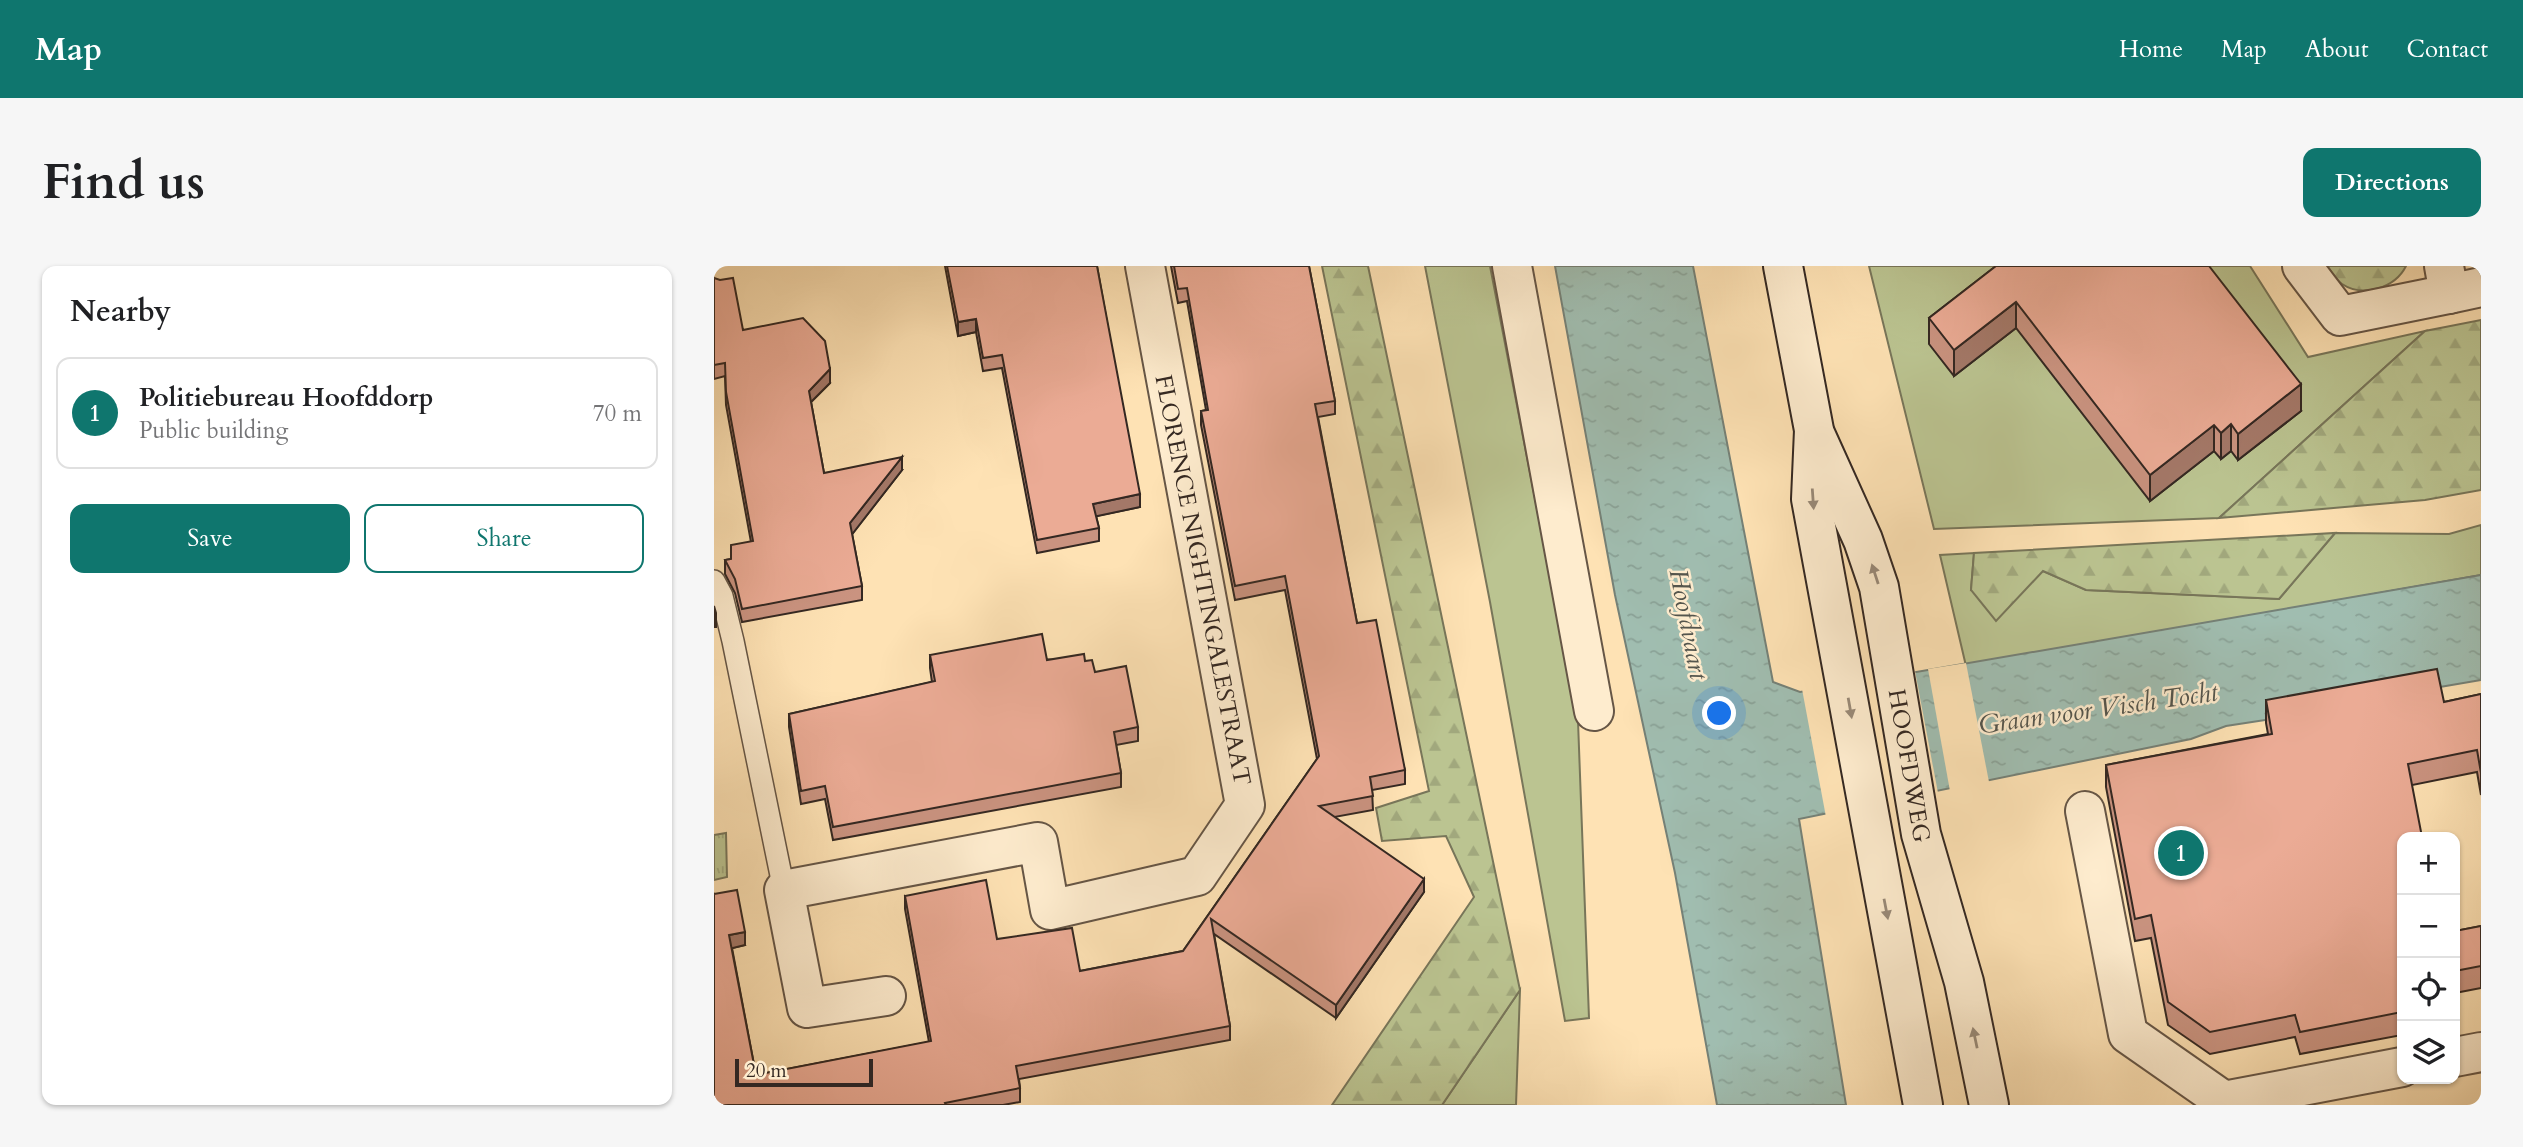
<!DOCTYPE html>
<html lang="en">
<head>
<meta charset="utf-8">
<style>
  body { margin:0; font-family:Cardo,serif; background:#f6f6f6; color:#202124 }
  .controls { position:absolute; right:21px; bottom:21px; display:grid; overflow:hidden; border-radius:14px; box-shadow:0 2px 5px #0004 }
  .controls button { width:63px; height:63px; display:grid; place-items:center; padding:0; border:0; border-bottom:2px solid #e0e0e0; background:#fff; color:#202124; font:35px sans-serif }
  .scale { position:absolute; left:21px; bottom:18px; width:138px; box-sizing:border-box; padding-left:7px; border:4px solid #342822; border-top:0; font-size:19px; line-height:24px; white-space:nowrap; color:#342822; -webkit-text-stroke:5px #feecce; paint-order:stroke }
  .you { position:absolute; left:1006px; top:448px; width:24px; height:24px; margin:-18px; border:5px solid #fff; border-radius:50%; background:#1a73e8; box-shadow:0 0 0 10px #1a73e833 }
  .badge { display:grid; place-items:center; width:46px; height:46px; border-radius:50%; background:#0f766e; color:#fff; font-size:23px; font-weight:700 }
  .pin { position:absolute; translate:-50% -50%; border:4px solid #fff; box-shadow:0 2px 7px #0006 }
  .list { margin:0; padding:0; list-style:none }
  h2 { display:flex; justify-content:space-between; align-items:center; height:91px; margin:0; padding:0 28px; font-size:30px }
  h2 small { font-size:23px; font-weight:400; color:#757577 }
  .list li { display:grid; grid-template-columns:46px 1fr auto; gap:21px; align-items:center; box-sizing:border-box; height:112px; margin:0 14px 14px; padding:0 14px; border:2px solid #e0e0e0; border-radius:14px }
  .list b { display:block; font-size:26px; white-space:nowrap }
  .list p { margin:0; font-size:23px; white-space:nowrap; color:#757577 }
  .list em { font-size:23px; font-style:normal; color:#757577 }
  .actions { display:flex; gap:14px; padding:21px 28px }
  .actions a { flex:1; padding:16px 0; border:2px solid #0f766e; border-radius:14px; text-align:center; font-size:24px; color:#0f766e }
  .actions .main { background:#0f766e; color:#fff }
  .icon { flex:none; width:38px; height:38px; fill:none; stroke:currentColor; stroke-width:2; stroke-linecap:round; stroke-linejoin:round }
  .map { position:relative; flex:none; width:1767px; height:839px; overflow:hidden; border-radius:14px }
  header { display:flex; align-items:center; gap:42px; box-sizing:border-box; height:98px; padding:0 35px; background:#0f766e; color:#fff }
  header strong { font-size:33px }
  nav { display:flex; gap:38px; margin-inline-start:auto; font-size:24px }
  .intro { display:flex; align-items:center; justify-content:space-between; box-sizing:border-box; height:168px; padding:0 42px }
  h1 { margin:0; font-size:49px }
  .button { padding:18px 32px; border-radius:14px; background:#0f766e; color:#fff; font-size:24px; font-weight:700 }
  main { display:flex; gap:42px; padding:0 42px }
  aside { flex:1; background:#fff; border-radius:14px; box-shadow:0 2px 5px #0004 }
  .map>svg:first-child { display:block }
  .grass { fill:#bbc491; stroke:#78765a; stroke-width:2 }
  .forest { fill:url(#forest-firs); stroke:#78765a; stroke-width:2 }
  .park { fill:url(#park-tufts); stroke:#78765a; stroke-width:2 }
  .water { fill:url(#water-ripples); stroke:#758177; stroke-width:2 }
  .pier { fill:#fee2b4 }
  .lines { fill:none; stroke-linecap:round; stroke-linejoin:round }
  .lane-casing { stroke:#665646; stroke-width:24 }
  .street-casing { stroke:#665646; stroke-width:42 }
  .secondary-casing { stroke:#342822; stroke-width:42 }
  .lane { stroke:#feecce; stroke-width:21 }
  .street { stroke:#feecce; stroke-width:38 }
  .secondary { stroke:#feecce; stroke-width:38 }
  .wall { fill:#ca9380; stroke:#342822; stroke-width:2 }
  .shaded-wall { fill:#a47868; stroke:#342822; stroke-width:2 }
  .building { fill:#ebab95; stroke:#342822; stroke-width:2 }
  .oneway { fill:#998a78 }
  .labels { text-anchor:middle; stroke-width:5; stroke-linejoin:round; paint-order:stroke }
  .street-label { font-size:24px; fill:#342822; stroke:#feecce }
  .water-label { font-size:26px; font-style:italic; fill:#54554d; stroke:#feecce }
</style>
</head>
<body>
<header>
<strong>Map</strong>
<nav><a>Home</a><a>Map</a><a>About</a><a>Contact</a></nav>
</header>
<div class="intro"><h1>Find us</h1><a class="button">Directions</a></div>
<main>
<aside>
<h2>Nearby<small></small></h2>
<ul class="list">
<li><span class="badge">1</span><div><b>Politiebureau Hoofddorp</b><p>Public building</p></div><em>70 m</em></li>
</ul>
<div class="actions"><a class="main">Save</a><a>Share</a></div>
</aside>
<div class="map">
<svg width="1767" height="839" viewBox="0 0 1767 839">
  <defs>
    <pattern id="forest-firs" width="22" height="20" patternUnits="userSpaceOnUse" patternTransform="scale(1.75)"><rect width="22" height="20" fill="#bbc491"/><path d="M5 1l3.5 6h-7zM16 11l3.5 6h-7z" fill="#a1a87d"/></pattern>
    <pattern id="park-tufts" width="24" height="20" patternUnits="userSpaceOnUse" patternTransform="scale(1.75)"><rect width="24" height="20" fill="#bbc491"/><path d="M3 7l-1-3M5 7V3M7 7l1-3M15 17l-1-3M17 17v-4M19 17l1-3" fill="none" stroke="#a1a87d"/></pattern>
    <pattern id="water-ripples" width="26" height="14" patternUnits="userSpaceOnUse" patternTransform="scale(1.75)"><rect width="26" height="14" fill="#a0bdb0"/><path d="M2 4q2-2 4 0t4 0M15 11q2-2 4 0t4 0" fill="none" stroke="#8aa297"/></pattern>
  </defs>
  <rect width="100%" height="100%" fill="#fee2b4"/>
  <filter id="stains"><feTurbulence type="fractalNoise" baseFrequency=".00286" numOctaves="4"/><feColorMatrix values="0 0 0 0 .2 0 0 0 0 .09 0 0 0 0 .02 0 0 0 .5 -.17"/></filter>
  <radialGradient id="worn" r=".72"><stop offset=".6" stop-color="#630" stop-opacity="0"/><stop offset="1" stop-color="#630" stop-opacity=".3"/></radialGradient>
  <g class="grass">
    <polygon points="711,0 776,0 864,455 875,752 851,755 776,336"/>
    <polygon points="1155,0 1536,0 1594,91 1711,65 1505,252 1220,263"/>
    <polygon points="1767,259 1767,309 1252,400 1226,289 1260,287 1257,324 1329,305 1372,324 1565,333 1621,267 1735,268"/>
    <polygon points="806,724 802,839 728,839"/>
  </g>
  <g class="forest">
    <polygon points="608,0 654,0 806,724 728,839 618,839 760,631 732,570 668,575 662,542 715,525"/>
    <path d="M1613,0H1692C1681,22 1649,32 1628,18C1622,14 1617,5 1613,0Z"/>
    <polygon points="1767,54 1767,224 1711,234 1505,252 1711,65"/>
    <polygon points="1621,267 1565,333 1372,324 1329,305 1282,355 1257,324 1260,287"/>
  </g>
  <polygon class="park" points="12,567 13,611 0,614 0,569"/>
  <polygon class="water" points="841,0 979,0 1059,416 1086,426 1767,309 1767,414 1726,421 1693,432 1512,460 1477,473 1085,553 1132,839 1003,839 961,607 901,329"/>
  <g class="pier">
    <polygon points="1252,397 1275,516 1236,525 1214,403"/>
    <polygon points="1201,405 1224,527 1112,551 1088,423"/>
  </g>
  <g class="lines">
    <defs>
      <polyline id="lane" points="0,315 8,330 19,375 70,624"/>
      <g id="street">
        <polyline points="798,0 880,445"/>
        <polyline points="1588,0 1626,50 1735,28"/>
        <polyline points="1730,0 1735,28 1767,21"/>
        <polyline points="1371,545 1414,768 1510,835 1688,801"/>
        <polyline points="172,730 93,742 70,624 324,576 336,644 483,610 531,539 431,0"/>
        <polyline points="1741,791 1767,786"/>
      </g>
      <g id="secondary">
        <polyline points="1069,0 1100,164 1097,233 1209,839"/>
        <path id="s1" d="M1102,170L1149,274L1165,321L1207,568L1250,716L1275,839"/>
      </g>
    </defs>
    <use href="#lane" class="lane-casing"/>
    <use href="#street" class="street-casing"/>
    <use href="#secondary" class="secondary-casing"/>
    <use href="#lane" class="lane"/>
    <use href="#street" class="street"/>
    <use href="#secondary" class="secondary"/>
  </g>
  <g class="wall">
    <polygon points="231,0 383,0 426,241 382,250 385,262 385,275 323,287 288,102 269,105 262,66 244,70"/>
    <polygon points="457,0 595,0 621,135 621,148 604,151 643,357 691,504 691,518 658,524 659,544 620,551 710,626 622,752 500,668 516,760 516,774 305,813 306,822 306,836 289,839 0,839 0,628 31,679 18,682 42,809 215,776 191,643 191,630 283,673 366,705 469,685 603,493 571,324 521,334 487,159 487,145 492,144 473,35 464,37"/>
    <polygon points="1282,0 1587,145 1524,194 1517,185 1507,193 1500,185 1436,235 1302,62 1240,110 1215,78 1215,52"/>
    <polygon points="0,12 29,64 116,117 97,136 110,207 188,204 138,268 148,320 148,334 28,356 21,327 11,308 11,294 17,293 37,276 12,139 11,110 0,113"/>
    <polygon points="0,340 2,347 2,361 0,361"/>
    <polygon points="216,389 371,395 424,461 424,475 402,479 407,507 407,521 119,574 111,533 87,538 75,461 75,448 218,416 216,402"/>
    <polygon points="1767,428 1767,529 1763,506 1698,519 1688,571 1688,769 1586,788 1581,771 1496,788 1454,759 1437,672 1421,675 1392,521 1392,499 1554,468 1552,457 1552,434 1730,436"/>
    <polygon points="1767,660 1767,722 1741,727 1741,665"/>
  </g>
  <g class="shaded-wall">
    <polygon points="1302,36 1302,62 1240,110 1240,84"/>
    <polygon points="262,53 262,66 244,70 244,56"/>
    <polygon points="116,103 116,117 95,138 95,125"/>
    <polygon points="1587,118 1587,145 1524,194 1524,168"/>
    <polygon points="1517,158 1517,185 1507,193 1507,167"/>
    <polygon points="1500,159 1500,185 1436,235 1436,209"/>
    <polygon points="188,191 188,204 136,271 136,257"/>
    <polygon points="426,228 426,241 379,251 379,238"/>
    <polygon points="710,613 710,626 622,752 622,739"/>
    <polygon points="31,666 31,679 15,683 15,669"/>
  </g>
  <g class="building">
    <polygon points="233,0 383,0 426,228 379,238 385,262 323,274 288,89 269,92 262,53 244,56"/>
    <polygon points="460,0 595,0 621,135 601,138 643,357 662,354 691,504 656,511 659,530 605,540 710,613 622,739 497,653 516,760 302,800 306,822 231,837 232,839 0,839 0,628 23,624 31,666 15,669 42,809 217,775 191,630 272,614 283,673 358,662 366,705 469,685 605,490 571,310 521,320 487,145 494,144 473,22 464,23"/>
    <polygon points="1282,0 1495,0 1587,118 1524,168 1517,158 1507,167 1500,159 1436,209 1302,36 1240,84 1215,52"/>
    <polygon points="0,12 6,14 19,12 29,64 89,52 111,75 116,103 95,125 110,207 188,191 136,257 148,320 28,343 21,313 11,294 17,293 17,279 39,275 12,126 11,97 0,99"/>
    <polygon points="328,368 333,394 370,388 371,395 378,394 381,406 412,400 424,461 400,466 407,507 119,561 111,520 87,525 75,448 221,415 216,389"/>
    <polygon points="1723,403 1730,436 1767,428 1767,507 1763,484 1694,498 1708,571 1688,571 1688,746 1586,766 1581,749 1496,766 1454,736 1437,649 1421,653 1392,499 1558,468 1552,434"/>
    <polygon points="1767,660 1767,700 1741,705 1741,665"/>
  </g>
  <defs><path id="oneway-solid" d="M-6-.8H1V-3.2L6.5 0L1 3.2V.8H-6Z" transform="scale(1.75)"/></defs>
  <g class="oneway">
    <use href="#oneway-solid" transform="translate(1099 233) rotate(86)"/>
    <use href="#oneway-solid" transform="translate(1161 308) rotate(-108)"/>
    <use href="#oneway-solid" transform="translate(1136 442) rotate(80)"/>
    <use href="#oneway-solid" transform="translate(1172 643) rotate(79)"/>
    <use href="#oneway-solid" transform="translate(1261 772) rotate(-102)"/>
  </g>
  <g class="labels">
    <g class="street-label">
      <text transform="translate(489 314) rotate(79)" y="8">FLORENCE NIGHTINGALESTRAAT</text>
      <text dy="8" stroke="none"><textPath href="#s1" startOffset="345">HOOFDWEG</textPath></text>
    </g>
    <g class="water-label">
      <text transform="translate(975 358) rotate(79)" y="9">Hoofdvaart</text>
      <text transform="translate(1384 442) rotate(-8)" y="9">Graan voor Visch Tocht</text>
    </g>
  </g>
  <rect width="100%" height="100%" filter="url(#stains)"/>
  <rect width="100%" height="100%" fill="url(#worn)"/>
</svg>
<div class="controls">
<button>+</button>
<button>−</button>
<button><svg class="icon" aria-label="locate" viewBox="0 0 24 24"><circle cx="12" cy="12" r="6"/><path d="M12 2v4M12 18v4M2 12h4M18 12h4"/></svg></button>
<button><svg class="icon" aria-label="layers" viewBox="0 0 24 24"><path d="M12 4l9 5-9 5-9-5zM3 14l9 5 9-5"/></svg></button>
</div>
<div class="scale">20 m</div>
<div class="you"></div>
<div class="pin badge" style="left:1467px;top:587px">1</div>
</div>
</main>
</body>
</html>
